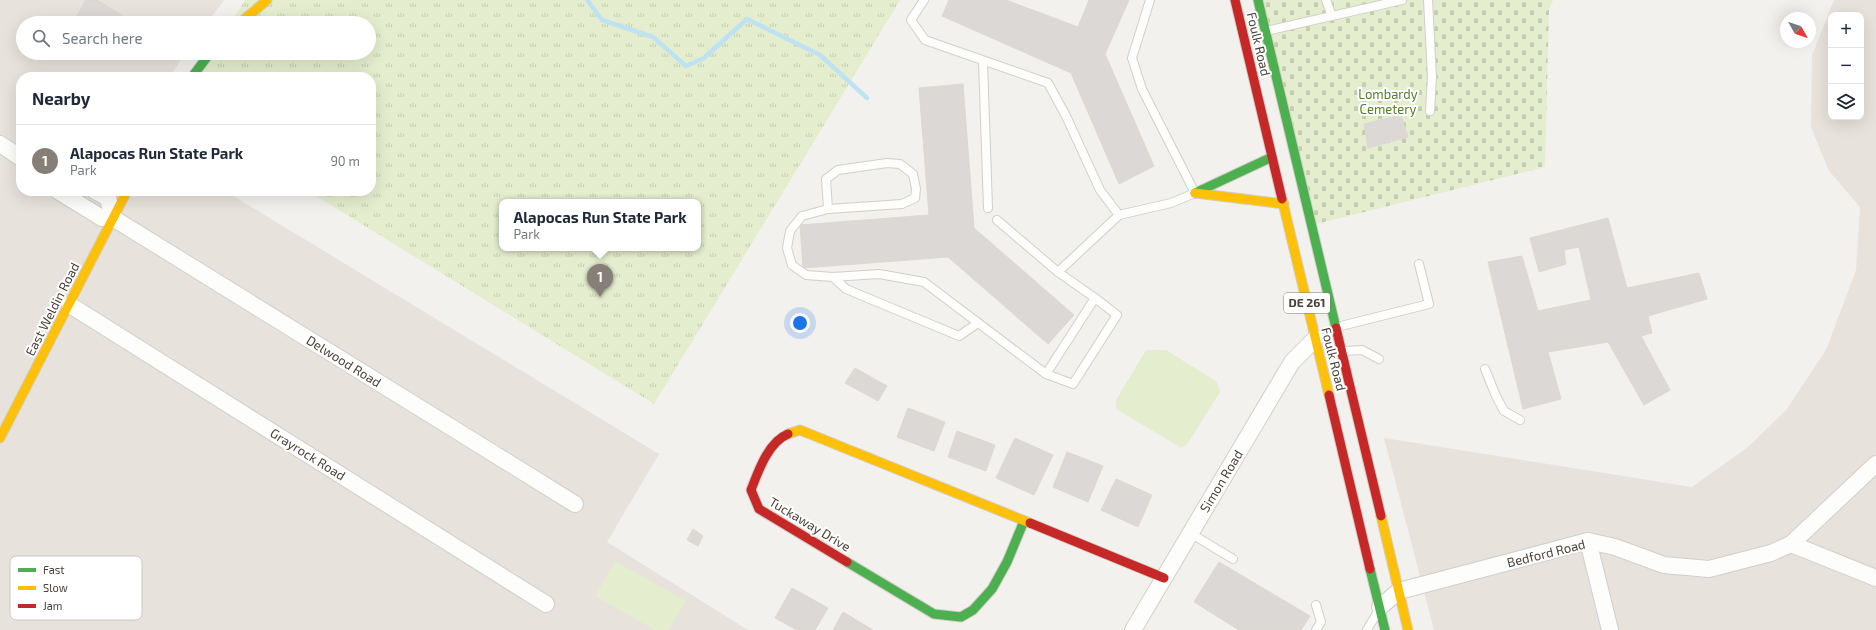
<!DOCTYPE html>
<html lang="en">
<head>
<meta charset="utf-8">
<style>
  body { margin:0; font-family:"Exo 2",sans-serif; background:#f6f6f7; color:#1f2937 }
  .controls { position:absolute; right:12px; top:12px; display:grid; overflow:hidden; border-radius:8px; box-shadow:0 4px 16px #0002 }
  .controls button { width:36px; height:36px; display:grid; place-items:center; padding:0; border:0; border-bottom:1px solid #e0e1e3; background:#fff; color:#1f2937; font:20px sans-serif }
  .compass { position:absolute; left:1780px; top:12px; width:36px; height:36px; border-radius:50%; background:#fff; box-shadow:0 4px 16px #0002; rotate:130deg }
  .you { position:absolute; left:800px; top:323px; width:14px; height:14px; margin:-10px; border:3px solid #fff; border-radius:50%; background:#1a73e8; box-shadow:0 0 0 6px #1a73e833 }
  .badge { display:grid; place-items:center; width:26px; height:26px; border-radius:50%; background:#857f78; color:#fff; font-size:13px; font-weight:700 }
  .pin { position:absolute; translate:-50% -33px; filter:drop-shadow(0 1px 2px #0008) }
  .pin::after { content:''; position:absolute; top:21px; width:14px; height:12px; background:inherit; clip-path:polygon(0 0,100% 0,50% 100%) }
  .popup { position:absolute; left:499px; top:199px; width:202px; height:52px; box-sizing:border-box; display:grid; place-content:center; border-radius:8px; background:#fff; filter:drop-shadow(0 1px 3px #0005); font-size:13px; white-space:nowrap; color:#747a83 }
  .popup b { font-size:15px; color:#1f2937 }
  .popup::after { content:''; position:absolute; left:50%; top:100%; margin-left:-8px; border:8px solid transparent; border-top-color:#fff }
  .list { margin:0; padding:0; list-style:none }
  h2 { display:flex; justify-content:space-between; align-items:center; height:52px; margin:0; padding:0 16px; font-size:17px }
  h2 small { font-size:13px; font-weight:400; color:#747a83 }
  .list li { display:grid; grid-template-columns:26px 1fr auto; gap:12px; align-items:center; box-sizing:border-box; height:72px; padding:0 16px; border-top:1px solid #e0e1e3 }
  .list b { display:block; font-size:15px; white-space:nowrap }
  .list p { margin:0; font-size:13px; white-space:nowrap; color:#747a83 }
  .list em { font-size:13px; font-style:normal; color:#747a83 }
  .icon { flex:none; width:22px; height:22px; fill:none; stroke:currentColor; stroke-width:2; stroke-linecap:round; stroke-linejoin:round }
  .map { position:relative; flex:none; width:1876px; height:630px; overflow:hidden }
  .search { position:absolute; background:#fff; box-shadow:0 4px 16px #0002; left:16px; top:16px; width:360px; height:44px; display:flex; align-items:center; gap:10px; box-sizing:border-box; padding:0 14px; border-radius:22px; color:#747a83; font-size:15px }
  .panel { position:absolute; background:#fff; box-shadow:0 4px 16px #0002; left:16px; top:72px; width:360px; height:124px; border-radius:16px }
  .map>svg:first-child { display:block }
  .residential { fill:#e7e2db; fill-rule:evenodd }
  .cemetery { fill:url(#cemetery-stones) }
  .park { fill:url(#park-tufts); fill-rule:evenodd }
  .pitch { fill:#e4edce }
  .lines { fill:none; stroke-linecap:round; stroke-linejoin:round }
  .stream { stroke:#bee2f1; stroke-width:4.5 }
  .building { fill:#dbd8d5; stroke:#dcd8d3 }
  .lane-casing { stroke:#d1cfcb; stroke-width:10 }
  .street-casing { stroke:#d1cfcb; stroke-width:18 }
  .fast-casing { stroke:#d3cdc5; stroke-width:11 }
  .slow-casing { stroke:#d3cdc5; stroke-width:11 }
  .jam-casing { stroke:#d3cdc5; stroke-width:11 }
  .lane { stroke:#fdfdfc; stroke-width:8 }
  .street { stroke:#fdfdfc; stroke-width:16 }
  .fast { stroke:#4caf50; stroke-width:9 }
  .slow { stroke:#ffc107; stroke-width:9 }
  .jam { stroke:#c62828; stroke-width:9 }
  .labels { text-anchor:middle; stroke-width:4; stroke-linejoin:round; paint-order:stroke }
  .shield { fill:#fff; stroke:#807a74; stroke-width:1 }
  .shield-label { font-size:12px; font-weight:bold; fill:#4a4139 }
  .street-label { font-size:13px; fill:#4a4139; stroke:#fff }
  .park-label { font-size:13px; fill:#537e2a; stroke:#fff }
  .key { fill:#fff; stroke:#c9c6c4; stroke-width:1 }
  .key-label { font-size:11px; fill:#4a4139 }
</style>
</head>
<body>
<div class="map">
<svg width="1876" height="630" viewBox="0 0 1876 630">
  <defs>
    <pattern id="cemetery-stones" width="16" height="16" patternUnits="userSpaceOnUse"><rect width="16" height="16" fill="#e4edce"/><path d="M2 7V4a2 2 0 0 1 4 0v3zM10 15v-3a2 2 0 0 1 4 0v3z" fill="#c5ccb2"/></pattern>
    <pattern id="park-tufts" width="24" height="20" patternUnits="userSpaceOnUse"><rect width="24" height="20" fill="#e4edce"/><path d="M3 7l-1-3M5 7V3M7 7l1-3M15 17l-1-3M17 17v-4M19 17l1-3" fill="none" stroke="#c5ccb2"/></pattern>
  </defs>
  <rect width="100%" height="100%" fill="#f3f1ee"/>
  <g class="residential">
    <polygon points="0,0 224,0 207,23 23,23 23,53 186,53 169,77 21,77 21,191 225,191 659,454 607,542 748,630 0,630"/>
    <path d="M1834,0H1876V630H1434L1384,438L1692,487L1748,447L1787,409L1826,350L1856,270L1860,207L1829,171L1811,127L1812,55ZM1831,15H1861V117H1831Z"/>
  </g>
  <polygon class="cemetery" points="1258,0 1553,0 1549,10 1545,167 1312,225"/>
  <path class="park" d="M245,0H900L654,404L308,191H371V77H198L213,53H369V23H231ZM502,202H698V248H502Z"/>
  <g class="pitch">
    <polygon points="1146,350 1166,350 1217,382 1220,392 1186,446 1180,447 1116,409 1116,400"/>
    <polygon points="615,561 686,601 669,630 655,630 595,596"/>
  </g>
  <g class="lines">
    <polyline class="stream" points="587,0 602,20 653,37 686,66 704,58 747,19 820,55 867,98"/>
  </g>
  <g class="building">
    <polygon points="86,0 97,0 125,17 121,23 82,23 75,19"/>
    <polygon points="949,0 1006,0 1078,27 1089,0 1129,0 1105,54 1154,166 1119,184 1071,73 942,16"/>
    <polygon points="963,84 974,228 1074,315 1048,344 948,257 803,268 800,225 929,215 919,88"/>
    <polygon points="1401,115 1408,137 1368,148 1364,124"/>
    <polygon points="1608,218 1627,288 1699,273 1707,299 1648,316 1652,333 1641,336 1670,390 1644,405 1608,342 1548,352 1561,399 1523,409 1488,262 1522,256 1538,311 1591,300 1579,247 1564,250 1566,264 1539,272 1530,238"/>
    <polygon points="855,368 887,386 878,401 845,383"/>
    <polygon points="908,408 945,422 934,451 897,437"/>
    <polygon points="957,431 995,445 986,471 948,457"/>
    <polygon points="1015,438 1053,455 1034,495 996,478"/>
    <polygon points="1067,452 1103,466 1088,502 1053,487"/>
    <polygon points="1116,479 1152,495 1138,527 1101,510"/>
    <polygon points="693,529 703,536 698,546 687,540"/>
    <polygon points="1219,562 1310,616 1301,630 1239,630 1194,602"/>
    <polygon points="792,588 828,608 815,630 797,630 775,618"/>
    <polygon points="843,612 873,630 833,630"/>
  </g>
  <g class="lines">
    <defs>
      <g id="lane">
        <polyline points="924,0 911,20 925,40 1048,83 1066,116 1100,190 1119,215 1171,203 1195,193 1142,89 1132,58 1150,0"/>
        <polyline points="1326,0 1332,16"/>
        <polyline points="1428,0 1432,77 1430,111"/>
        <polyline points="1266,31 1402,0"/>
        <polyline points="983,61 988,208"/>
        <polyline points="828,209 826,179 838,170 887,163 900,164 913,174 916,189 915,198 902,204 828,209 802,216 790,231 787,248 792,265 806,275 833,277 879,274 924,282 1046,374 1095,298 1058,272 997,220"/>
        <polyline points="1058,272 1119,215"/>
        <polyline points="833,277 846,289 959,336 978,323"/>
        <polyline points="1337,327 1429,304 1419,264"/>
        <polyline points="1343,351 1362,350 1379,359"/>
        <polyline points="1485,369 1496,396 1504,411 1520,420"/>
        <polyline points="1046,374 1073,384 1117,315 1095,298"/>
        <polyline points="1190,533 1233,559"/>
        <polyline points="1316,630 1321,622 1316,605"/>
        <polyline points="1367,630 1377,613"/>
      </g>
      <g id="street">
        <polyline points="0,144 21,158"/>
        <polyline points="58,191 102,218 113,218"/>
        <polyline points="95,191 108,198 113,218"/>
        <polyline points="113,218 575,504"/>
        <polyline points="70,305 546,604"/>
        <polyline points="1588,541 1610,630"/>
        <polyline points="1791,544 1876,464"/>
        <polyline points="1380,607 1399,591 1588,541 1615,547 1664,565 1709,569 1771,553 1791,544 1876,578"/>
        <polyline points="1133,630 1292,362 1316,338"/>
      </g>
      <g id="fast">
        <polyline points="1258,0 1336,328"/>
        <polyline points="192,77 210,53"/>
        <polyline points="1195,193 1272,157"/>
        <polyline points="847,562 934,614 961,617 973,610 992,589 1007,562 1024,521"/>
        <polyline points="1370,569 1385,630"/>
      </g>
      <g id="slow">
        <polyline points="240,23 267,0"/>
        <polyline points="1195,193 1284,204"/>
        <polyline points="1282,199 1329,395"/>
        <polyline points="788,434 800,430 1030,523"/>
        <polyline points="0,438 127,191"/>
        <polyline points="1381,516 1408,630"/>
      </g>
      <g id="jam">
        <polyline points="1235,0 1282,199"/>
        <polyline points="1336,328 1381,516"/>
        <polyline points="1329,395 1370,569"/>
        <path d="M788,434C768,442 758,472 751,490L759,509L847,562"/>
        <polyline points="1030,523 1164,578"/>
      </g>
    </defs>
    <use href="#lane" class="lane-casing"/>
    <use href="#street" class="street-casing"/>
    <use href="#fast" class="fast-casing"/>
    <use href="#slow" class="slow-casing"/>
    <use href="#jam" class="jam-casing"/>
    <use href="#lane" class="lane"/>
    <use href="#street" class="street"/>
    <use href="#fast" class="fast"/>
    <use href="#slow" class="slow"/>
    <use href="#jam" class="jam"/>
  </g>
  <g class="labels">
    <rect class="shield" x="1284" y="293" width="46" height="20" rx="3"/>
    <g class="shield-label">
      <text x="1307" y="307">DE 261</text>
    </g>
    <g class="street-label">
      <text transform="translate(1259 44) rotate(77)" y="5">Foulk Road</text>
      <text transform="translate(52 309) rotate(-63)" y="5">East Weldin Road</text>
      <text transform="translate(1334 359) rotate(76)" y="5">Foulk Road</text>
      <text transform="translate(344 361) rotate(32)" y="5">Delwood Road</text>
      <text transform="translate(308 454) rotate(32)" y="5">Grayrock Road</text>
      <text transform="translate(1221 481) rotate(-59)" y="5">Simon Road</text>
      <text transform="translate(810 524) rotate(31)" y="5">Tuckaway Drive</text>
      <text transform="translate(1546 553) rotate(-14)" y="5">Bedford Road</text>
    </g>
    <g class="park-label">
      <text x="1388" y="99">Lombardy<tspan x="1388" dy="15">Cemetery</tspan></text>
    </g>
  </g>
  <rect x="10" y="556" width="132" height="64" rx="6" class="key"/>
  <rect x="18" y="568" width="18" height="4" fill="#4caf50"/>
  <rect x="18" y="586" width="18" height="4" fill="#ffc107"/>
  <rect x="18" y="604" width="18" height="4" fill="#c62828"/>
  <g class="key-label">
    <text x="43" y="574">Fast</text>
    <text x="43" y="592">Slow</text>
    <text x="43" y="610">Jam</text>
  </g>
</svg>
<div class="controls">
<button>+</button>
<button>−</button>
<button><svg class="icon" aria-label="layers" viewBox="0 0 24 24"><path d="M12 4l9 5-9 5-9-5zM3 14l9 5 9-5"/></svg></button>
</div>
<svg class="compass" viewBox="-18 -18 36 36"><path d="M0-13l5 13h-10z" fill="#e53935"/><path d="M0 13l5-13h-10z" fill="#747a83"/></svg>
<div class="you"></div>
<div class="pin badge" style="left:600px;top:297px">1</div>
<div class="popup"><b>Alapocas Run State Park</b>Park</div>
<div class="search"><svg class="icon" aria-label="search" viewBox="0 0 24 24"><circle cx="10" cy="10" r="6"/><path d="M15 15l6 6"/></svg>Search here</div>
<section class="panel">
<h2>Nearby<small></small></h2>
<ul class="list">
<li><span class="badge">1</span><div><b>Alapocas Run State Park</b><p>Park</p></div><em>90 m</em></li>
</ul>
</section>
</div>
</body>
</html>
